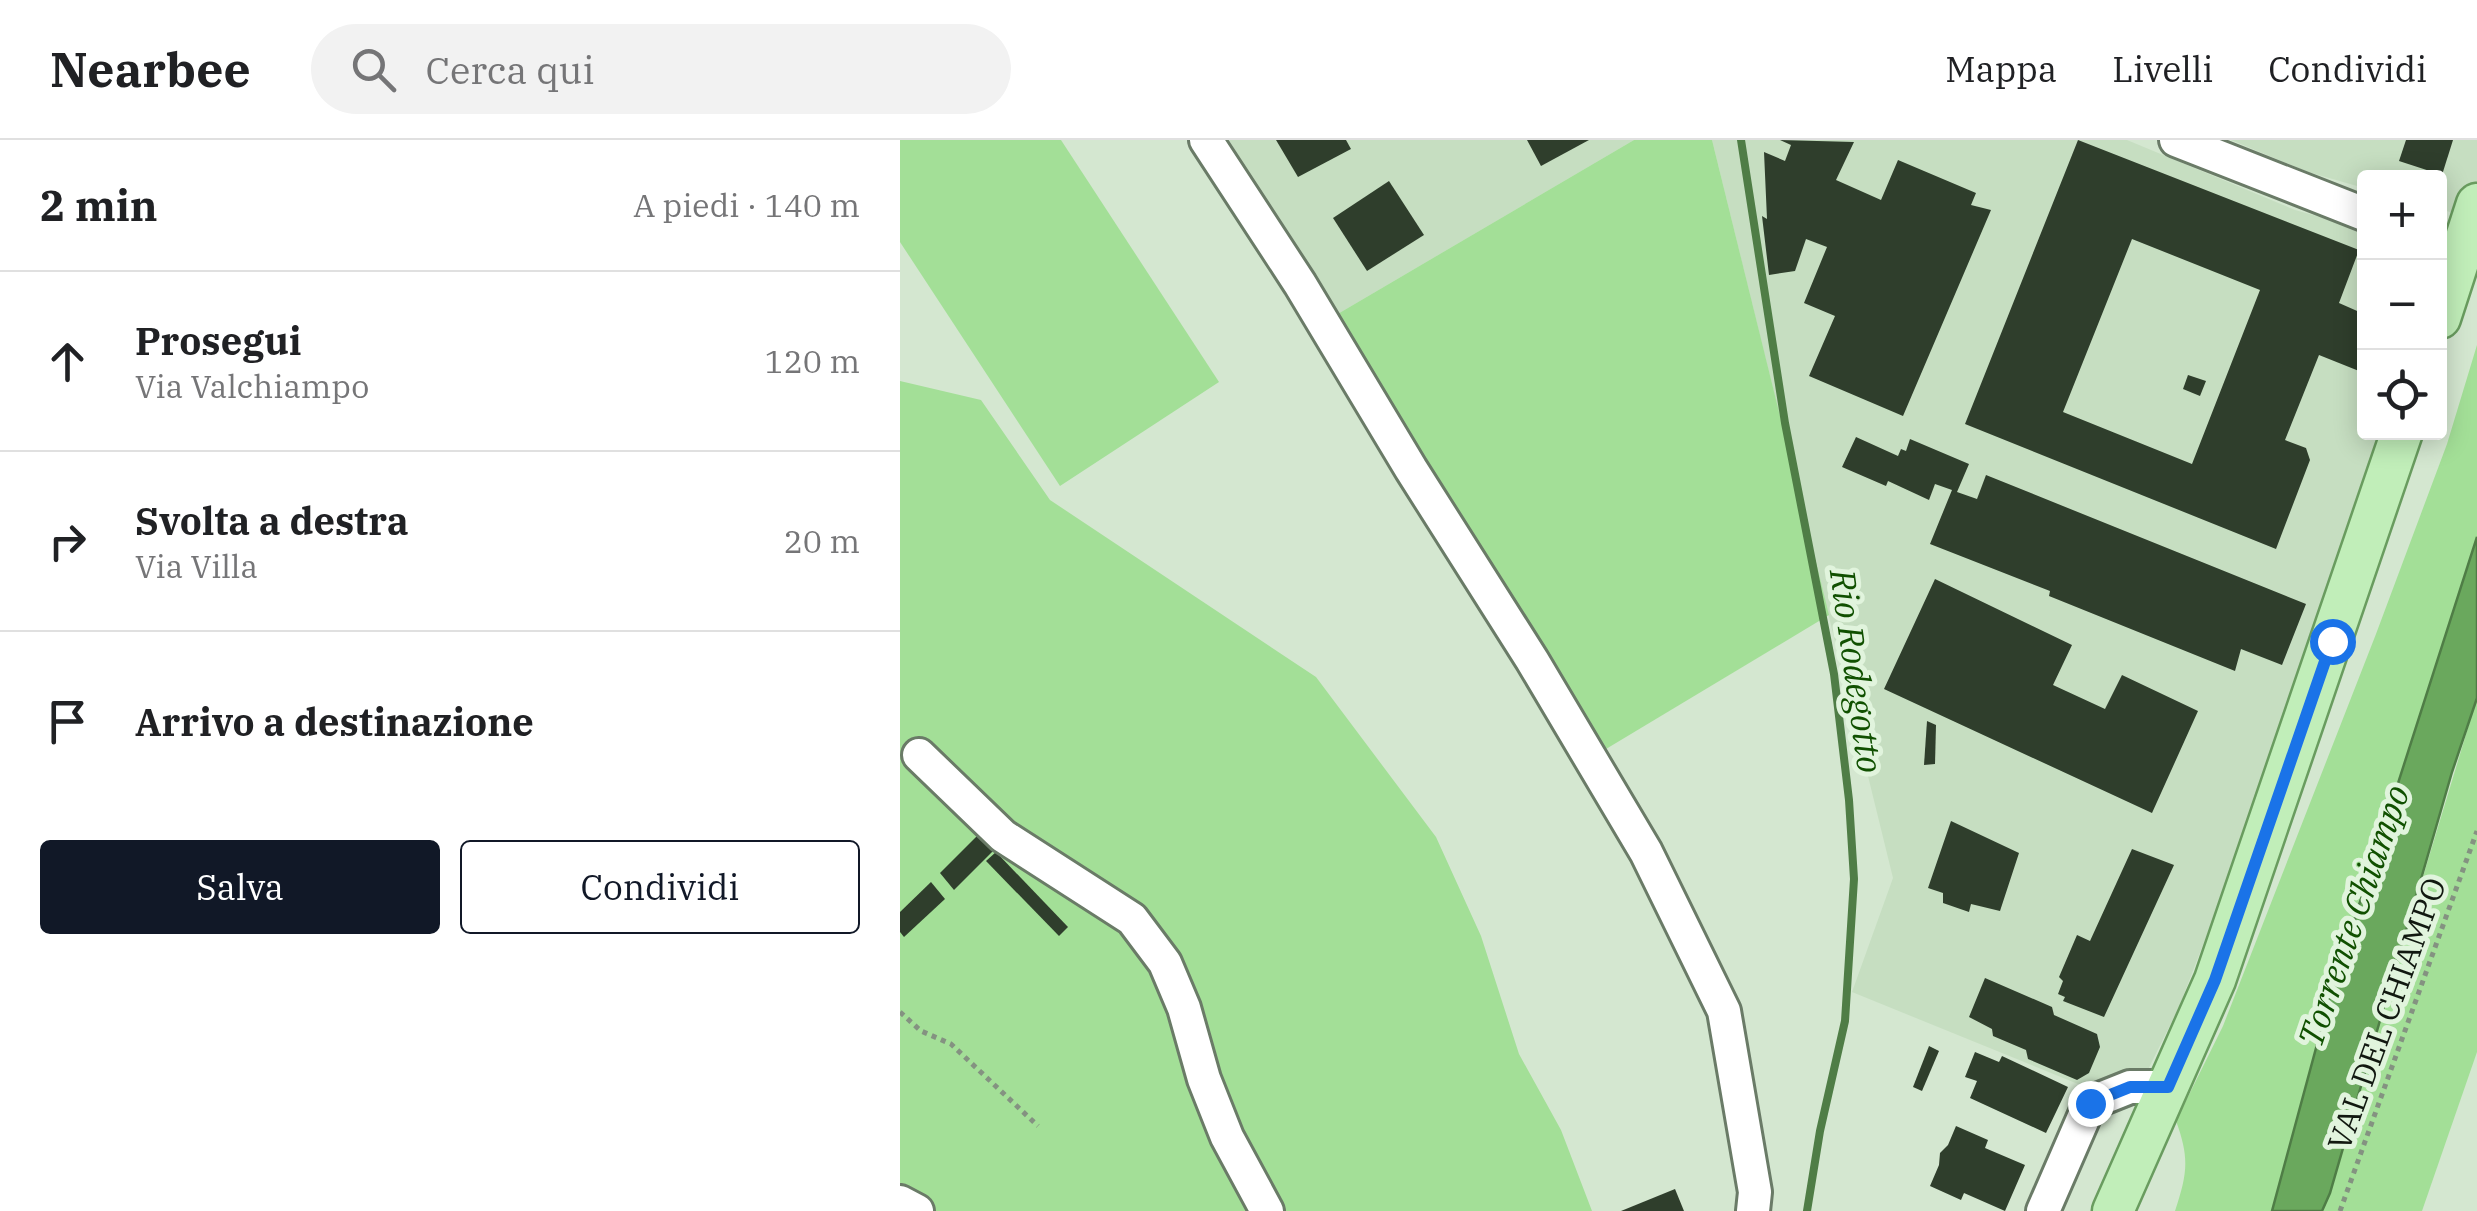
<!DOCTYPE html>
<html lang="it">
<head>
<meta charset="utf-8">
<style>
  body { margin:0; font-family:"IBM Plex Serif",serif; background:#f2f2f2; color:#202124 }
  .controls { position:absolute; right:30px; top:30px; display:grid; overflow:hidden; border-radius:10px; box-shadow:0 5px 25px #0003 }
  .controls button { width:90px; height:90px; display:grid; place-items:center; padding:0; border:0; border-bottom:2px solid #e0e0e0; background:#fff; color:#202124; font:50px sans-serif }
  .stop { position:absolute; width:30px; height:30px; margin:-22px; border:8px solid #1a73e8; border-radius:50%; background:#fff }
  .stop.end { background:#1a73e8; border-color:#fff; box-shadow:0 2px 10px #0008 }
  .list { margin:0; padding:0; list-style:none }
  h2 { display:flex; justify-content:space-between; align-items:center; height:130px; margin:0; padding:0 40px; font-size:42px }
  h2 small { font-size:32px; font-weight:400; color:#757577 }
  .list li { display:grid; grid-template-columns:65px 1fr auto; gap:30px; align-items:center; box-sizing:border-box; height:180px; padding:0 40px; border-top:2px solid #e0e0e0 }
  .list b { display:block; font-size:38px; white-space:nowrap }
  .list p { margin:0; font-size:32px; white-space:nowrap; color:#757577 }
  .list em { font-size:32px; font-style:normal; color:#757577 }
  .actions { display:flex; gap:20px; padding:30px 40px }
  .actions a { flex:1; padding:22px 0; border:2px solid #111827; border-radius:10px; text-align:center; font-size:35px; color:#111827 }
  .actions .main { background:#111827; color:#fff }
  .icon { flex:none; width:55px; height:55px; fill:none; stroke:currentColor; stroke-width:2; stroke-linecap:round; stroke-linejoin:round }
  .map { position:relative; flex:none; width:1577px; height:1071px; overflow:hidden }
  header { display:flex; align-items:center; gap:60px; box-sizing:border-box; height:140px; padding:0 50px; background:#fff; border-bottom:2px solid #e0e0e0 }
  header strong { font-size:48px }
  nav { display:flex; gap:55px; margin-inline-start:auto; font-size:35px }
  .search { width:700px; height:90px; background:#f2f2f2; display:flex; align-items:center; gap:25px; box-sizing:border-box; padding:0 35px; border-radius:55px; color:#757577; font-size:38px }
  main { display:flex }
  aside { flex:1; background:#fff }
  .map>svg:first-child { display:block }
  .built { fill:#c6dec1 }
  .green { fill:#a3df97 }
  .water { fill:#6aa85d; stroke:#4f7d46; stroke-width:2.5 }
  .lines { fill:none; stroke-linecap:round; stroke-linejoin:round }
  .stream { stroke:#4f7d46; stroke-width:8 }
  .building { fill:#2f3e2c; fill-rule:evenodd }
  .minor-casing { stroke:#6a7b67; stroke-width:38 }
  .major-casing { stroke:#699c5f; stroke-width:45 }
  .path { stroke:#849281; stroke-width:5; stroke-dasharray:5 5; stroke-linecap:butt }
  .minor { stroke:#fff; stroke-width:32 }
  .major { stroke:#c1eeb9; stroke-width:40 }
  .route { stroke:#1a73e8; stroke-width:12 }
  .labels { text-anchor:middle; stroke-width:10; stroke-linejoin:round; paint-order:stroke }
  .street-label { font-size:32px; fill:#111810; stroke:#e1f4dd }
  .water-label { font-size:35px; font-style:italic; fill:#105000; stroke:#e1f4dd }
</style>
</head>
<body>
<header>
<strong>Nearbee</strong>
<div class="search"><svg class="icon" aria-label="search" viewBox="0 0 24 24"><circle cx="10" cy="10" r="6"/><path d="M15 15l6 6"/></svg>Cerca qui</div>
<nav><a>Mappa</a><a>Livelli</a><a>Condividi</a></nav>
</header>
<main>
<aside>
<h2>2 min<small>A piedi · 140 m</small></h2>
<ul class="list">
<li><svg class="icon" aria-label="ahead" viewBox="0 0 24 24"><path d="M12 20V5M6 11l6-6 6 6"/></svg><div><b>Prosegui</b><p>Via Valchiampo</p></div><em>120 m</em></li>
<li><svg class="icon" aria-label="right" viewBox="0 0 24 24"><path d="M7 20v-9h11M14 6l5 5-5 5"/></svg><div><b>Svolta a destra</b><p>Via Villa</p></div><em>20 m</em></li>
<li><svg class="icon" aria-label="arrive" viewBox="0 0 24 24"><path d="M6 21V4h12l-3 4 3 4H6"/></svg><div><b>Arrivo a destinazione</b></div></li>
</ul>
<div class="actions"><a class="main">Salva</a><a>Condividi</a></div>
</aside>
<div class="map">
<svg width="1577" height="1071" viewBox="0 0 1577 1071">
  <rect width="100%" height="100%" fill="#d4e7d0"/>
  <g class="built">
    <polygon points="329,0 734,0 436,175"/>
    <polygon points="812,0 1227,0 1395,70 1464,89 1464,292 1500,293 1279,867 1236,954 1178,944 952,852 993,738"/>
    <polygon points="1331,0 1577,0 1577,45 1567,77 1540,69 1540,38 1464,38 1464,48 1408,32"/>
  </g>
  <g class="green">
    <polygon points="0,0 161,0 319,242 160,346 0,102"/>
    <polygon points="734,0 812,0 929,475 701,612 436,175"/>
    <path d="M1577,205V397L1432,849L1372,1071H1275C1287,1034 1290,1019 1276,981L1323,886L1476,494L1547,304Z"/>
    <polygon points="0,241 81,260 150,360 416,537 536,697 581,796 619,914 661,990 692,1071 0,1071"/>
    <polygon points="1577,558 1577,912 1522,1071 1422,1071"/>
  </g>
  <polygon class="water" points="1577,397 1577,558 1552,632 1430,1053 1422,1071 1372,1071 1432,849"/>
  <g class="lines">
    <polyline class="stream" points="841,0 885,283 934,534 949,660 954,739 945,881 920,991 907,1071"/>
  </g>
  <g class="building">
    <polygon points="376,0 446,0 451,9 398,37"/>
    <polygon points="627,0 689,0 641,26"/>
    <polygon points="880,0 954,2 936,40 981,60 998,20 1076,53 1071,65 1091,70 1003,276 909,236 935,176 904,163 927,107 906,99 895,131 869,135 862,76 867,79 864,12 885,21 891,5"/>
    <path d="M1178,0L1459,110L1439,163L1464,174V233L1419,215L1385,300L1406,308L1410,320L1376,409L1065,284ZM1232,99L1360,150L1292,324L1163,272Z"/>
    <polygon points="1506,0 1553,0 1542,35 1499,21"/>
    <polygon points="489,41 524,95 467,131 433,78"/>
    <polygon points="1288,235 1306,241 1300,256 1283,249"/>
    <polygon points="956,297 998,316 1001,309 1006,311 1010,299 1069,324 1057,352 1077,359 1086,335 1406,464 1382,525 1341,509 1335,531 1149,456 1150,451 1030,404 1052,350 1035,344 1029,360 988,341 986,346 942,327"/>
    <polygon points="1035,439 1172,505 1153,545 1205,569 1222,535 1298,571 1252,673 984,549"/>
    <polygon points="1027,581 1036,585 1035,624 1024,625"/>
    <polygon points="1051,681 1119,713 1100,771 1071,764 1069,772 1043,763 1043,753 1028,748"/>
    <polygon points="79,694 94,710 54,750 40,733"/>
    <polygon points="1232,709 1274,725 1204,877 1163,861 1165,857 1158,854 1163,841 1159,837 1177,795 1190,801"/>
    <polygon points="96,712 168,787 159,796 86,721"/>
    <polygon points="31,742 45,759 4,797 0,792 0,772"/>
    <polygon points="1085,838 1152,867 1154,875 1197,894 1200,907 1189,933 1177,940 1128,919 1126,910 1093,896 1092,889 1069,877"/>
    <polygon points="1029,906 1039,911 1022,951 1013,947"/>
    <polygon points="1075,912 1099,922 1102,916 1168,947 1146,993 1070,958 1077,941 1065,937"/>
    <polygon points="1056,986 1088,1000 1085,1008 1125,1025 1105,1071 1064,1053 1061,1060 1030,1046 1039,1025 1040,1013 1048,1005"/>
    <polygon points="775,1049 784,1071 721,1071"/>
  </g>
  <g class="lines">
    <defs>
      <g id="minor">
        <polyline points="306,0 400,144 511,329 632,520 746,712 824,871 855,1052 853,1071"/>
        <polyline points="1276,0 1464,74"/>
        <polyline points="19,615 103,696 232,779 265,823 284,868 304,939 327,997 367,1071"/>
        <polyline points="0,1062 17,1071"/>
        <polyline points="1143,1071 1190,963 1230,947 1268,947"/>
      </g>
      <g id="major">
        <polyline points="1540,178 1577,64"/>
        <polyline points="1213,1071 1315,840 1502,292"/>
      </g>
    </defs>
    <use href="#minor" class="minor-casing"/>
    <use href="#major" class="major-casing"/>
    <g class="path">
      <polyline points="0,872 21,891 51,904 138,986"/>
      <polyline points="1440,1071 1577,691"/>
    </g>
    <use href="#minor" class="minor"/>
    <use href="#major" class="major"/>
  </g>
  <g class="lines">
    <polyline class="route" points="1190,963 1230,947 1268,947 1315,840 1432,501"/>
  </g>
  <g class="labels">
    <g class="street-label">
      <text transform="translate(1487 874) rotate(-70)" y="11">VAL DEL CHIAMPO</text>
    </g>
    <g class="water-label">
      <text transform="translate(956 531) rotate(82)" y="12">Rio Rodegotto</text>
      <text transform="translate(1454 776) rotate(-71)" y="12">Torrente Chiampo</text>
    </g>
  </g>
</svg>
<div class="controls">
<button>+</button>
<button>−</button>
<button><svg class="icon" aria-label="locate" viewBox="0 0 24 24"><circle cx="12" cy="12" r="6"/><path d="M12 2v4M12 18v4M2 12h4M18 12h4"/></svg></button>
</div>
<div class="stop" style="left:1432px;top:501px"></div>
<div class="stop end" style="left:1190px;top:963px"></div>
</div>
</main>
</body>
</html>
